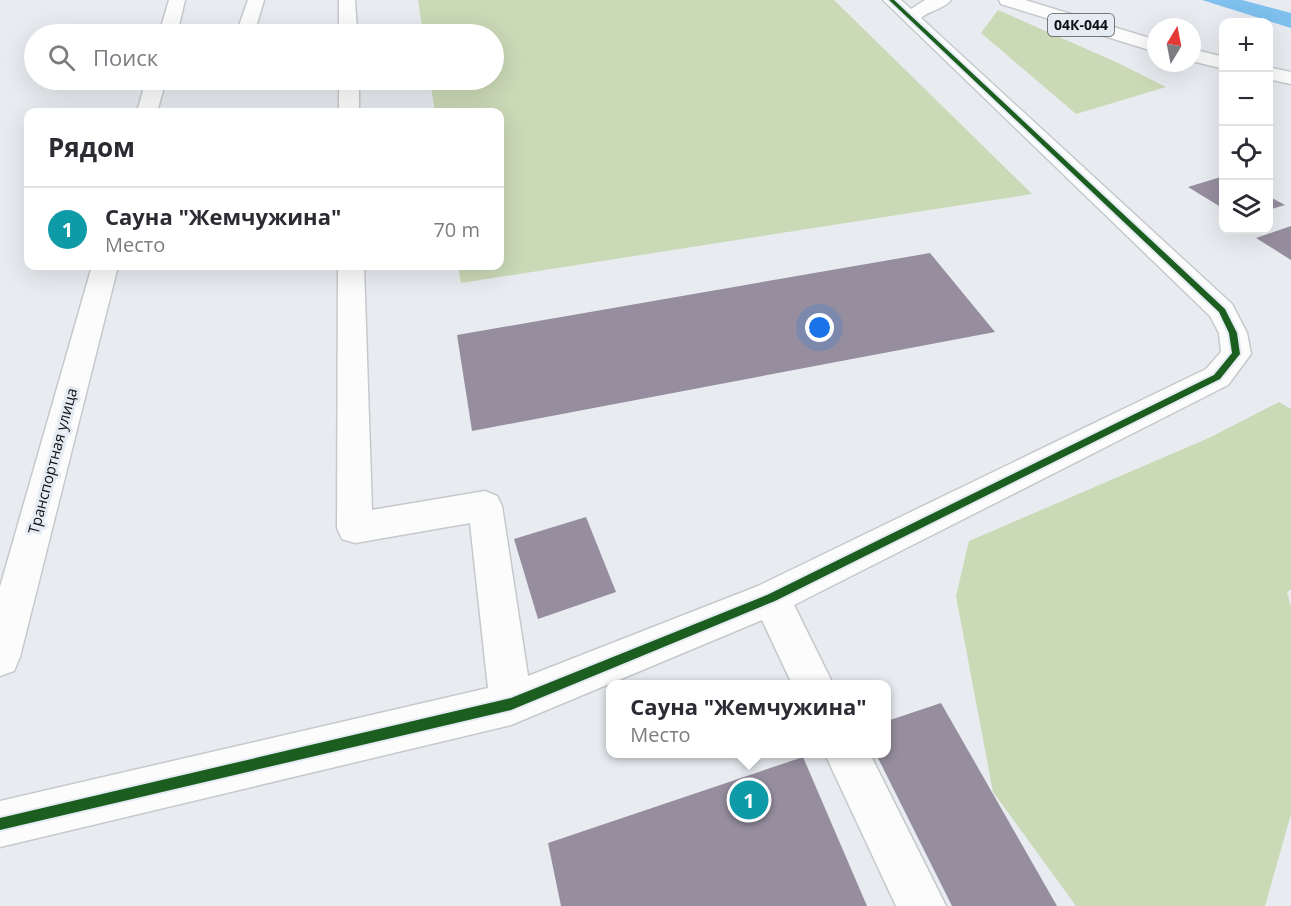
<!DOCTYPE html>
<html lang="ru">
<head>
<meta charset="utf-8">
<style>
  body { margin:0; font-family:"Open Sans",sans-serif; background:#f7f7f7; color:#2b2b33 }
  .controls { position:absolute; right:18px; top:18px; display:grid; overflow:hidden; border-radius:12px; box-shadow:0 6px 24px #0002 }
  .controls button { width:54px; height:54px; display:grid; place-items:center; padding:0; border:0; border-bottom:2px solid #e1e1e2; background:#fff; color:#2b2b33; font:30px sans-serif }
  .compass { position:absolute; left:1147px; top:18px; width:54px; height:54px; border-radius:50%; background:#fff; box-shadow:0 6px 24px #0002; rotate:10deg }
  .you { position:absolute; left:820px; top:328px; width:21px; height:21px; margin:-15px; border:4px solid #fff; border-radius:50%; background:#1a73e8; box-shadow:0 0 0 9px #1a73e833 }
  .badge { display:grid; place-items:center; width:39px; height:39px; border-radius:50%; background:#db2777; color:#fff; font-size:20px; font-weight:700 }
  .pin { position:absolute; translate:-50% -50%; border:3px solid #fff; box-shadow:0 2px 6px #0006 }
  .popup { position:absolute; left:606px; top:680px; width:285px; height:78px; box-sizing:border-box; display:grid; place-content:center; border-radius:12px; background:#fff; filter:drop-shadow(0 2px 4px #0005); font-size:20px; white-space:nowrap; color:#7c7c81 }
  .popup b { font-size:22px; color:#2b2b33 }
  .popup::after { content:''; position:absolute; left:50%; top:100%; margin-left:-12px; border:12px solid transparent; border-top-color:#fff }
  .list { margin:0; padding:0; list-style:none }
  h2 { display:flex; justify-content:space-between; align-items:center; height:78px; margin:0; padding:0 24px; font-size:26px }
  h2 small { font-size:20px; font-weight:400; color:#7c7c81 }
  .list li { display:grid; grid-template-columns:39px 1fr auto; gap:18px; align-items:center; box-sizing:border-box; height:84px; padding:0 24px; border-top:2px solid #e1e1e2 }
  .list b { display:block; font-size:22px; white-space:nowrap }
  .list p { margin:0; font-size:20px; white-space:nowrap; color:#7c7c81 }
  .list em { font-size:20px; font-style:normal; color:#7c7c81 }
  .icon { flex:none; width:33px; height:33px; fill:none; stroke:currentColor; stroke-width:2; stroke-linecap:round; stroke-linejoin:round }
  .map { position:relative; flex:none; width:1291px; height:906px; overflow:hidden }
  .search { position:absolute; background:#fff; box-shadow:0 6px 24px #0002; left:24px; top:24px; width:480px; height:66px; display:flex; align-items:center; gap:15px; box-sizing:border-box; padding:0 21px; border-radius:33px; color:#7c7c81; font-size:22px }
  .panel { position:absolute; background:#fff; box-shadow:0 6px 24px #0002; left:24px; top:108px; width:480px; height:162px; border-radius:12px }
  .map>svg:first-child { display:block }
  .green { fill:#cad9b6 }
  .water { fill:#7fc0ef }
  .building { fill:#968e9f }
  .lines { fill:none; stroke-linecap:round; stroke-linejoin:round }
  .minor-casing { stroke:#c6c9cc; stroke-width:3 }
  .major-casing { stroke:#c6c9cc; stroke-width:3 }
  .minor { fill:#fcfcfd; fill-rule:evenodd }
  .major { fill:#fcfcfd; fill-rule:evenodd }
  .cycleway-casing { stroke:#e5ebf3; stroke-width:4 }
  .cycleway { fill:#1b5e20; fill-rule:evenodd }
  .labels { text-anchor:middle; stroke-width:6; stroke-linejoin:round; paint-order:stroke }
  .shield { fill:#e5ebf3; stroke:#4f5257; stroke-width:1.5 }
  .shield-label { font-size:14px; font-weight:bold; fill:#0f1114 }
  .street-label { font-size:15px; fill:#0f1114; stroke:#e5ebf3 }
</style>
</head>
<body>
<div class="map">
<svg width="1291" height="906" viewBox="0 0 1291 906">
  <rect width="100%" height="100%" fill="#e8ecf0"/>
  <g class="green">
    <polygon points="418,0 834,0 1032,194 461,283 458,266 500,266 500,112 435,112 430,80 494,80 494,34 423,34"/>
    <polygon points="998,10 1116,62 1166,87 1076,114 981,33"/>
    <polygon points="1279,402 1291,409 1291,589 1287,592 1291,607 1291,814 1265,906 1076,906 993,792 956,596 969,541 1211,437"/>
  </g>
  <polygon class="water" points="1202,0 1242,0 1291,13 1291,28"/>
  <g class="building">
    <polygon points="1224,176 1224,209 1188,187"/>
    <polygon points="1268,196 1285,205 1268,210"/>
    <polygon points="1291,226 1291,260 1256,238"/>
    <polygon points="930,253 995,332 472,431 457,335"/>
    <polygon points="586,517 616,592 538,619 514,539"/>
    <polygon points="941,703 1057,906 952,906 876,754 887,754 887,721"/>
    <polygon points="803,757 867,906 561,906 548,843"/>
  </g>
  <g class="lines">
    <defs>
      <g id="minor">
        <polygon points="169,0 185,0 177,34 159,34"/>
        <polygon points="248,0 264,0 254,34 236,34"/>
        <polygon points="339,0 355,0 357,34 339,34"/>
        <path d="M883,0H901L911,9L925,0H951C944,9 930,10 921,18L1232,304L1247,333L1251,354L1228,385L794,605L833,684H792L762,620L511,725L0,847V801L488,688L470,523L355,543L342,539L337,528L338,266H364L372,510L485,491L497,496L502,506L528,676L758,586L1206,369L1221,352L1219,333L1210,316Z"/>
        <polygon points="146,80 166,80 157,112 137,112"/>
        <rect x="339" y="80" width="20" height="32"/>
        <polygon points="92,266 118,266 20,657 14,671 0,676 0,587"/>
        <polygon points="825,754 870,754 946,906 896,906"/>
      </g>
      <g id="major">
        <polygon points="999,0 1025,0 1156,40 1156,52 1001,4"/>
        <polygon points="1192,49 1224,57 1224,69 1192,61"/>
        <polygon points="1268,67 1291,72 1291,84 1268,79"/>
      </g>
    </defs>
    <use href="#minor" class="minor-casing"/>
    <use href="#major" class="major-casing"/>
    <use href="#minor" class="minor"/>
    <use href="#major" class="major"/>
    <defs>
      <polygon id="cycleway" points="889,0 894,0 1225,309 1237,333 1240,354 1220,379 775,601 511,710 0,830 0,818 511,698 767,595 1214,375 1232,353 1229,333 1219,312"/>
    </defs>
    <use href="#cycleway" class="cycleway-casing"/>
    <use href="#cycleway" class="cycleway"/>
  </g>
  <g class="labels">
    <rect class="shield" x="1048" y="14" width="66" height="22" rx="4.5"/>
    <g class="shield-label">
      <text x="1081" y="30">04К-044</text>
    </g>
    <g class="street-label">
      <text transform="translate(53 461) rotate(-75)" y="5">Транспортная улица</text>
    </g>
  </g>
</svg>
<div class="controls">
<button>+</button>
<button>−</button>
<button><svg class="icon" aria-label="locate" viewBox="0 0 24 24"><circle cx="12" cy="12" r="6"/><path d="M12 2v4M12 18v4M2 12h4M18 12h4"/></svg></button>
<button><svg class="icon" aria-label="layers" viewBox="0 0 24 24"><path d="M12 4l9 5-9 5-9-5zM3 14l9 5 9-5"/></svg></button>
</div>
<svg class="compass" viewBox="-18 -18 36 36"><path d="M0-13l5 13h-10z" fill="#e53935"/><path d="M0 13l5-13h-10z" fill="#7c7c81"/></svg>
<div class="you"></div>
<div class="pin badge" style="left:749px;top:800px;background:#0f9aa8">1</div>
<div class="popup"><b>Сауна &quot;Жемчужина&quot;</b>Место</div>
<div class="search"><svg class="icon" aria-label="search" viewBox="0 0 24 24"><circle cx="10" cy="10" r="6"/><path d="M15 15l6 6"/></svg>Поиск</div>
<section class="panel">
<h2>Рядом<small></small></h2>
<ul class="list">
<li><span class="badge" style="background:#0f9aa8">1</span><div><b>Сауна &quot;Жемчужина&quot;</b><p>Место</p></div><em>70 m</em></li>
</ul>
</section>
</div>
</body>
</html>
